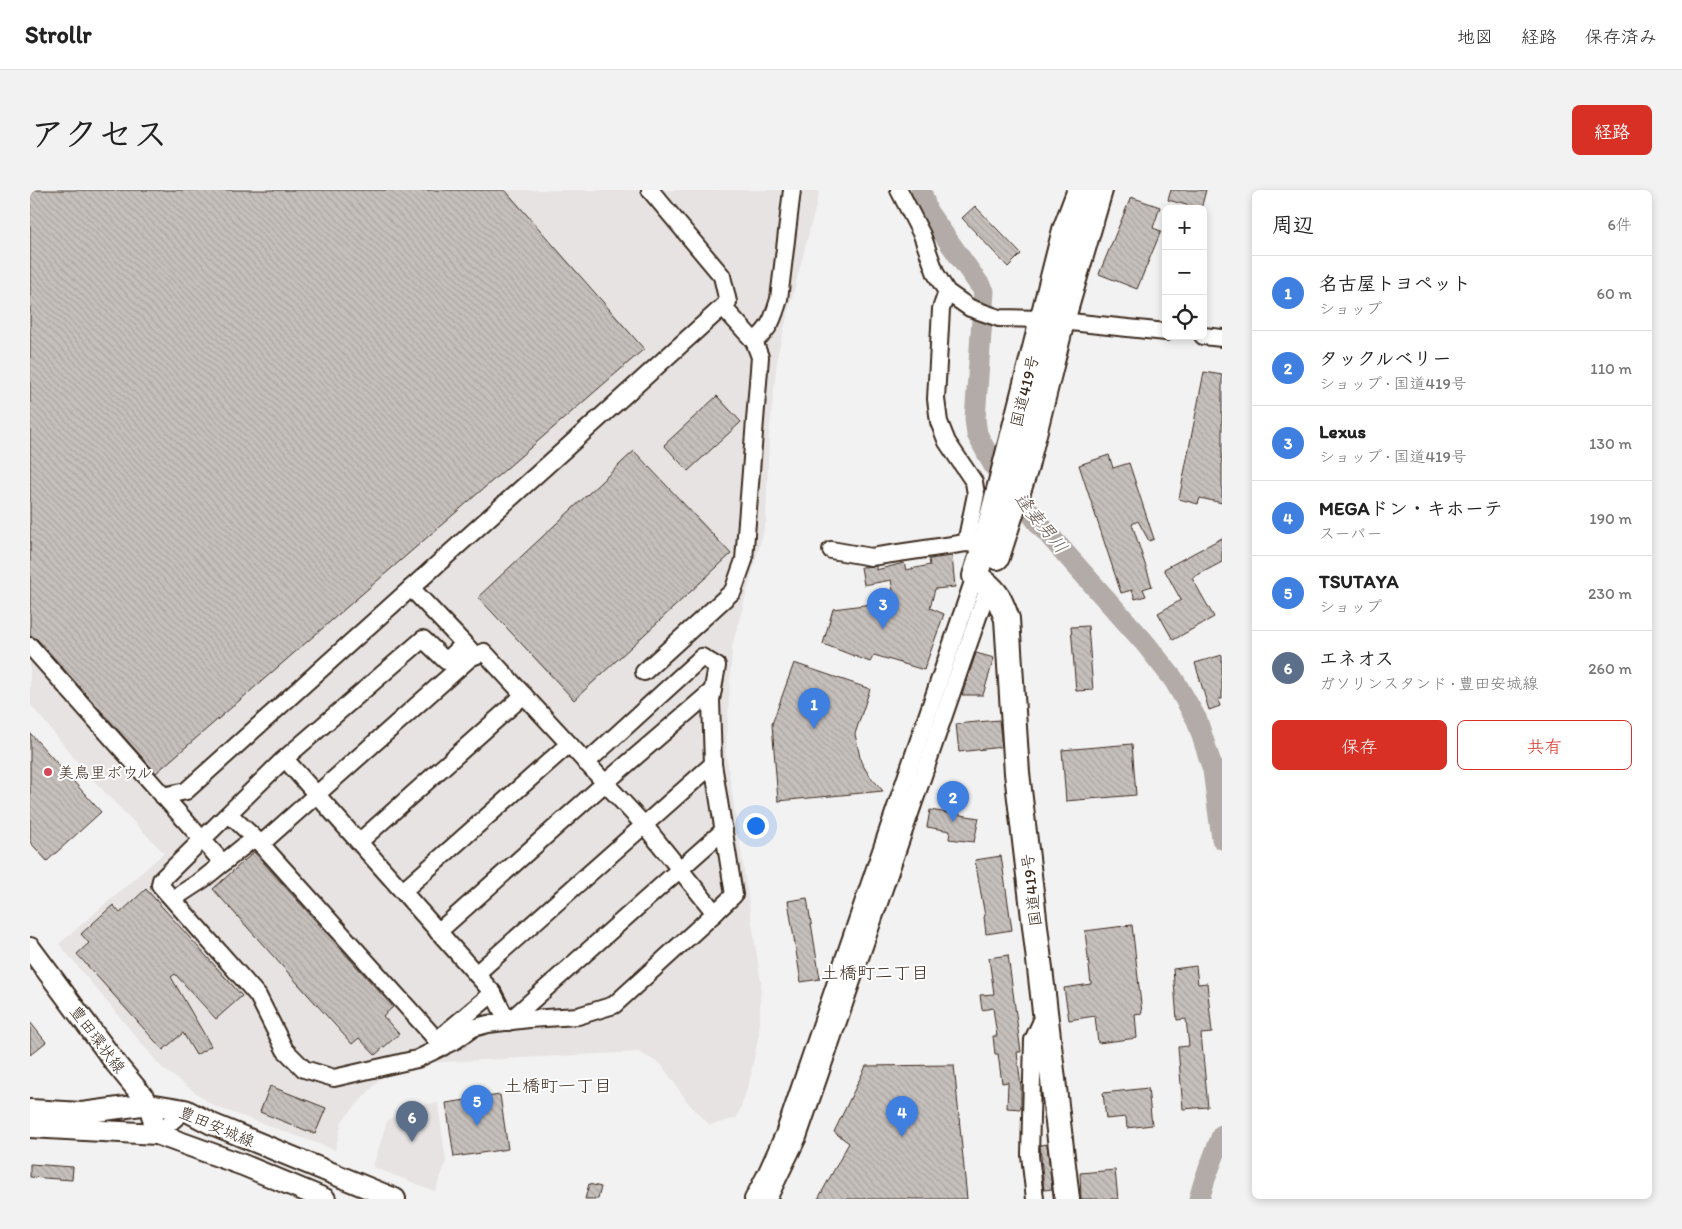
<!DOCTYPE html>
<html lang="ja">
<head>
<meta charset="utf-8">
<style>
  body { margin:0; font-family:Itim,"Klee One",sans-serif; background:#f2f2f2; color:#222 }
  .controls { position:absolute; right:15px; top:15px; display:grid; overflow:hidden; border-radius:8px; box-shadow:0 2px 8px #0003 }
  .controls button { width:45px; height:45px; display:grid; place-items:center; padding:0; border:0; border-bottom:1px solid #e0e0e0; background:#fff; color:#222; font:25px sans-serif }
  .you { position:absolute; left:725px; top:635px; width:18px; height:18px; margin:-12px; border:4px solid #fff; border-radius:50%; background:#1a73e8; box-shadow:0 0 0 8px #1a73e833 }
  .badge { display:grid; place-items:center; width:32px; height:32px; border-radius:50%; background:#d93025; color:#fff; font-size:16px; font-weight:700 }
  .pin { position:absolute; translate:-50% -41px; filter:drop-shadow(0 1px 2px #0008) }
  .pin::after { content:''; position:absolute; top:26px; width:18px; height:15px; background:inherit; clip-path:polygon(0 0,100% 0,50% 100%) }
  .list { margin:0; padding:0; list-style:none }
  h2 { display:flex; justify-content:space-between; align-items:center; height:65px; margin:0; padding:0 20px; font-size:21px }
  h2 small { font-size:16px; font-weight:400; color:#767676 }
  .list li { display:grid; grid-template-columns:32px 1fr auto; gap:15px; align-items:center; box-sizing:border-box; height:75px; padding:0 20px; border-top:1px solid #e0e0e0 }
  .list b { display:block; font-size:19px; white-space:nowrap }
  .list p { margin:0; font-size:16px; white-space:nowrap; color:#767676 }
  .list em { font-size:16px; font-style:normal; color:#767676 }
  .actions { display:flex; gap:10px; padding:15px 20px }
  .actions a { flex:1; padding:11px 0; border:1px solid #d93025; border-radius:8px; text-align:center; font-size:18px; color:#d93025 }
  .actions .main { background:#d93025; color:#fff }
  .icon { flex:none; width:28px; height:28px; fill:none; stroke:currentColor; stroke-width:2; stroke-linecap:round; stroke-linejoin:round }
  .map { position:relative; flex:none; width:1192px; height:1009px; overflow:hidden; border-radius:8px }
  header { display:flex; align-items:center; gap:30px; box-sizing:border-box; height:70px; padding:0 25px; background:#fff; border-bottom:1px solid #e0e0e0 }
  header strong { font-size:24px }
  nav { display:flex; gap:28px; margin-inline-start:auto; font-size:18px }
  .intro { display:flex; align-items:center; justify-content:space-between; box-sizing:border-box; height:120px; padding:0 30px }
  h1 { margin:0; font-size:35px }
  .button { padding:12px 22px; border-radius:8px; background:#d93025; color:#fff; font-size:18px; font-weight:700 }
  main { display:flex; gap:30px; padding:0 30px }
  aside { flex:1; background:#fff; border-radius:8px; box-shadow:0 2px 8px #0003 }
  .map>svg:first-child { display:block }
  .built { fill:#e6e3e2 }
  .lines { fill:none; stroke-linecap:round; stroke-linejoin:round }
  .river { stroke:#b2aba7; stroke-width:21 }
  .building { fill:url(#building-back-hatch); stroke:#3b2a1e }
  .minor-casing { stroke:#3b2a1e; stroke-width:20 }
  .major-casing { stroke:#3b2a1e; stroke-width:24 }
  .highway-casing { stroke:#3b2a1e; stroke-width:28 }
  .minor { stroke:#fff; stroke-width:16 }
  .major { stroke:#fff; stroke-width:20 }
  .highway { stroke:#fff; stroke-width:24 }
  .poi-dot { fill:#d1495b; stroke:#fff; stroke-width:2 }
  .labels { text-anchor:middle; stroke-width:4; stroke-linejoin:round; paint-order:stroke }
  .street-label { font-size:16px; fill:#3b2a1e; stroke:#fff }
  .poi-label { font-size:16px; fill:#3b2a1e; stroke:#fff; text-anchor:start }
  .water-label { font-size:18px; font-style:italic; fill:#65574e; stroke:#fff }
  .neighbourhood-label { font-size:18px; fill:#3b2a1e; stroke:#fff }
</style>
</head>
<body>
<header>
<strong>Strollr</strong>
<nav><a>地図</a><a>経路</a><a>保存済み</a></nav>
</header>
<div class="intro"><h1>アクセス</h1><a class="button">経路</a></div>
<main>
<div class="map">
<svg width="1192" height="1009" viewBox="0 0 1192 1009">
  <defs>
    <pattern id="building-back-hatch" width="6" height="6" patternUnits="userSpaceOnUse" patternTransform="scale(1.25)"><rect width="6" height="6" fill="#c6c0bd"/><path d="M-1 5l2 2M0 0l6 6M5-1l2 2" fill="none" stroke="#aba5a2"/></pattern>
  </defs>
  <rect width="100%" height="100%" fill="#f3f2f2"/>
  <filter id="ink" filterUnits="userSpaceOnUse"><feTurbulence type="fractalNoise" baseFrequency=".02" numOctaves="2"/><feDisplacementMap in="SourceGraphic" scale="10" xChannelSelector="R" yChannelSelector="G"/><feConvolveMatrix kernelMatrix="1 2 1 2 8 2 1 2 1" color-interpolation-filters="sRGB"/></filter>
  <g filter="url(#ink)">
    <g class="built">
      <polygon points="0,0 790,0 748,162 739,245 736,332 702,457 696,563 731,792 729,844 719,893 707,928 680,935 659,914 631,874 608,862 374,874 350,889 312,931 305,960 184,916 132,878 29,754 134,663 60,587 0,514"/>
      <polygon points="408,913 416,973 405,1001 343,977 357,931 380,915"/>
    </g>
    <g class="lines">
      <g class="river">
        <polyline points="891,0 897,21 954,101 945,229 947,244 964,276 1010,335 1115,453 1144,490 1167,530 1183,580 1192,649"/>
        <polyline points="1169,1009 1175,989 1192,945"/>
      </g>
    </g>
    <g class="building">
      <polygon points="0,0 475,0 614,159 126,583 7,449 0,446"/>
      <polygon points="1141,0 1176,0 1171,19 1138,10"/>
      <polygon points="1101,7 1130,17 1123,38 1131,41 1107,99 1069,84"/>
      <polygon points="945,16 991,64 978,77 932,28"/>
      <polygon points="1174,182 1192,185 1192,313 1170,308 1168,314 1149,309"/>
      <polygon points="687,206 711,232 658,281 634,255"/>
      <polygon points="604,261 701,364 544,510 448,407"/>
      <polygon points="1079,265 1083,278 1099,273 1124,349 1119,351 1108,331 1102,334 1122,396 1113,399 1116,406 1105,409 1102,400 1091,403 1049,275"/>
      <polygon points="1192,348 1192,372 1162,388 1184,427 1143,450 1128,423 1151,410 1134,379"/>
      <polygon points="922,366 925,397 905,399 900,418 914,424 894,480 844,465 840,472 793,454 803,419 865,411 861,390 834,395 831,377 846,376 846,380 874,373 876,380 900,375 899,369"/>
      <polygon points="1058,436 1063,500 1046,501 1041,437"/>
      <polygon points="946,463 964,468 953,505 932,505"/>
      <polygon points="1192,465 1192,509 1188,509 1190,516 1179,520 1165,473"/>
      <polygon points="764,473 840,499 825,544 831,572 839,585 853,601 748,611 742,534"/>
      <polygon points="969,530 972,557 929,562 926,534"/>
      <polygon points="0,543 71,622 17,671 0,652"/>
      <polygon points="1102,554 1106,605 1036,611 1032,560"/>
      <polygon points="900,620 949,628 944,652 919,649 920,641 897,637"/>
      <polygon points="224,662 363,817 353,826 369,844 345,865 329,848 322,854 183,699"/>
      <polygon points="971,666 982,740 956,744 954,727 955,726 945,670"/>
      <polygon points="116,699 212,806 186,829 145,784 141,787 181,856 166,865 153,843 133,860 47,764 59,753 51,744 83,715 90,723"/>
      <polygon points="777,708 790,789 771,792 758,711"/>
      <polygon points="1102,735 1112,823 1105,824 1107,848 1068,853 1065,826 1039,830 1034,798 1061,794 1055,741"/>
      <polygon points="978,765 991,862 987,862 991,897 991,919 977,918 978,892 972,893 968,864 965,864 963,846 967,846 963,818 952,820 950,805 964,804 959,768"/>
      <polygon points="1166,776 1168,794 1177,793 1182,843 1171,844 1178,917 1153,919 1148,857 1159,856 1156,829 1147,830 1143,779"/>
      <polygon points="0,832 16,852 0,865"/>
      <polygon points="924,875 937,1009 788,1009 819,953 804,942 836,876"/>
      <polygon points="240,896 296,918 285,944 230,922"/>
      <polygon points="1118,898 1122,935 1097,938 1096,927 1076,929 1073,903"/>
      <polygon points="470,905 478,959 424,967 416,913"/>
      <polygon points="1017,954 1022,999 1014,1000 1010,955"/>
      <polygon points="0,974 43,977 42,990 0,987"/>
      <polygon points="1085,980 1088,1009 1051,1009 1050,983"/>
      <polygon points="559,994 571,997 568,1009 555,1009"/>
    </g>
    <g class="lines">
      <defs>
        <g id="minor">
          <polyline points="869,0 892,45 906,84 917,102 940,118 969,128 1012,129 1136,142"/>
          <polyline points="917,102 911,119 906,209 909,232 917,252 944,292 946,304 936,353 955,355"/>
          <polyline points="693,117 724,151"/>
          <polyline points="1173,146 1192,148"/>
          <polyline points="801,360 841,367 936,353"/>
          <polyline points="381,398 442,462"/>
          <polyline points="0,456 193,673"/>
          <path d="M614,482L703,401L714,370L730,167L724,151C740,140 744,126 749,109L762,0"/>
          <polyline points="255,569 463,803 407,850"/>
          <polyline points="556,573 672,467 687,476 681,510 683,574 704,705 685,723"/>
          <polyline points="133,606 156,601 698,112 692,86 620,0"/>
          <polyline points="199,624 231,654"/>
          <polyline points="329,652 494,505"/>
          <polyline points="373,701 539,554"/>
          <polyline points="143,709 172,690 224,648"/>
          <polyline points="408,742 575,593 683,500"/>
          <polyline points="446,784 683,574"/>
          <polyline points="463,803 478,832 694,640"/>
          <polyline points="413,857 231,654 440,468 454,462 615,636 685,723 584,815 548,826 499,829 458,834 443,838 426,850 387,869 304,888 274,879 255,860 228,806 222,799 130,695 131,690 253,570 393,449 416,471 434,454"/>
          <polyline points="127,944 155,920"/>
          <polyline points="723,1009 736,984 754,944 945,386"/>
          <polyline points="738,1009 768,947 959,395"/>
          <polyline points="1005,1009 1000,965 1003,850 1015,824"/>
        </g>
        <g id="major">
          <polyline points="0,758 87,875 119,914 127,944"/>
          <polyline points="0,920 52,923 119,914 155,920 182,934 365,1009"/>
          <polyline points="0,937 127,944 213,975 295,1009"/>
        </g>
        <g id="highway">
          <polyline points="967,367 995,280 1032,131 1070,0"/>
          <path d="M1037,1009L987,583L977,429C969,406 965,399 945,386L955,355L1035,40L1050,0"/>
        </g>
      </defs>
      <use href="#minor" class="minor-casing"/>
      <use href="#major" class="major-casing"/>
      <use href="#highway" class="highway-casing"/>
      <use href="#minor" class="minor"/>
      <use href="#major" class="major"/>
      <use href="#highway" class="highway"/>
    </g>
  </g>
  <circle class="poi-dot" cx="18" cy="582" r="5"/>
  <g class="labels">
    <g class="street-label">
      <text transform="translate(994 201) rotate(-76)" y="6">国道419号</text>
      <text transform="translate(1001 700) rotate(-97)" y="6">国道419号</text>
      <text transform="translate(68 849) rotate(53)" y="6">豊田環状線</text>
      <text transform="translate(187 936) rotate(23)" y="6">豊田安城線</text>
    </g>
    <g class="poi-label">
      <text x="28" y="588">美鳥里ボウル</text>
    </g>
    <g class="water-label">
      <text transform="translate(1011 333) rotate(51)" y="6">逢妻男川</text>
    </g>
    <g class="neighbourhood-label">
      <text x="845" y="789">土橋町二丁目</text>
      <text x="528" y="902">土橋町一丁目</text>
    </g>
  </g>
</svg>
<div class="controls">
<button>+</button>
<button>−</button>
<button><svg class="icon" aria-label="locate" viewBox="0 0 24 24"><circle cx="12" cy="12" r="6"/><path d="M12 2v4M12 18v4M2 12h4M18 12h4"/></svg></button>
</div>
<div class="you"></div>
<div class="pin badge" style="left:784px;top:539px;background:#3f7fe0">1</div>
<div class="pin badge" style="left:923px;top:632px;background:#3f7fe0">2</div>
<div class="pin badge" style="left:853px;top:439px;background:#3f7fe0">3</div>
<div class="pin badge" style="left:872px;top:947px;background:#3f7fe0">4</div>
<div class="pin badge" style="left:447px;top:936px;background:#3f7fe0">5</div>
<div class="pin badge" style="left:382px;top:952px;background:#5c6f8a">6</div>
</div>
<aside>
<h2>周辺<small>6件</small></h2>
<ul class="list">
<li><span class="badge" style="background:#3f7fe0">1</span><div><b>名古屋トヨペット</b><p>ショップ</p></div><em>60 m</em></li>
<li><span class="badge" style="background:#3f7fe0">2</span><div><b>タックルベリー</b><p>ショップ · 国道419号</p></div><em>110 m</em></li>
<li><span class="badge" style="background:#3f7fe0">3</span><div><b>Lexus</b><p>ショップ · 国道419号</p></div><em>130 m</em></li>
<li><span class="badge" style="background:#3f7fe0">4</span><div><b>MEGAドン・キホーテ</b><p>スーパー</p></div><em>190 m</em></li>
<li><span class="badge" style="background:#3f7fe0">5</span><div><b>TSUTAYA</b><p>ショップ</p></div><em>230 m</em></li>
<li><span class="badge" style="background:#5c6f8a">6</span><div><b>エネオス</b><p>ガソリンスタンド · 豊田安城線</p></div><em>260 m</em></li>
</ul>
<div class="actions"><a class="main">保存</a><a>共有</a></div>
</aside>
</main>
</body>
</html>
